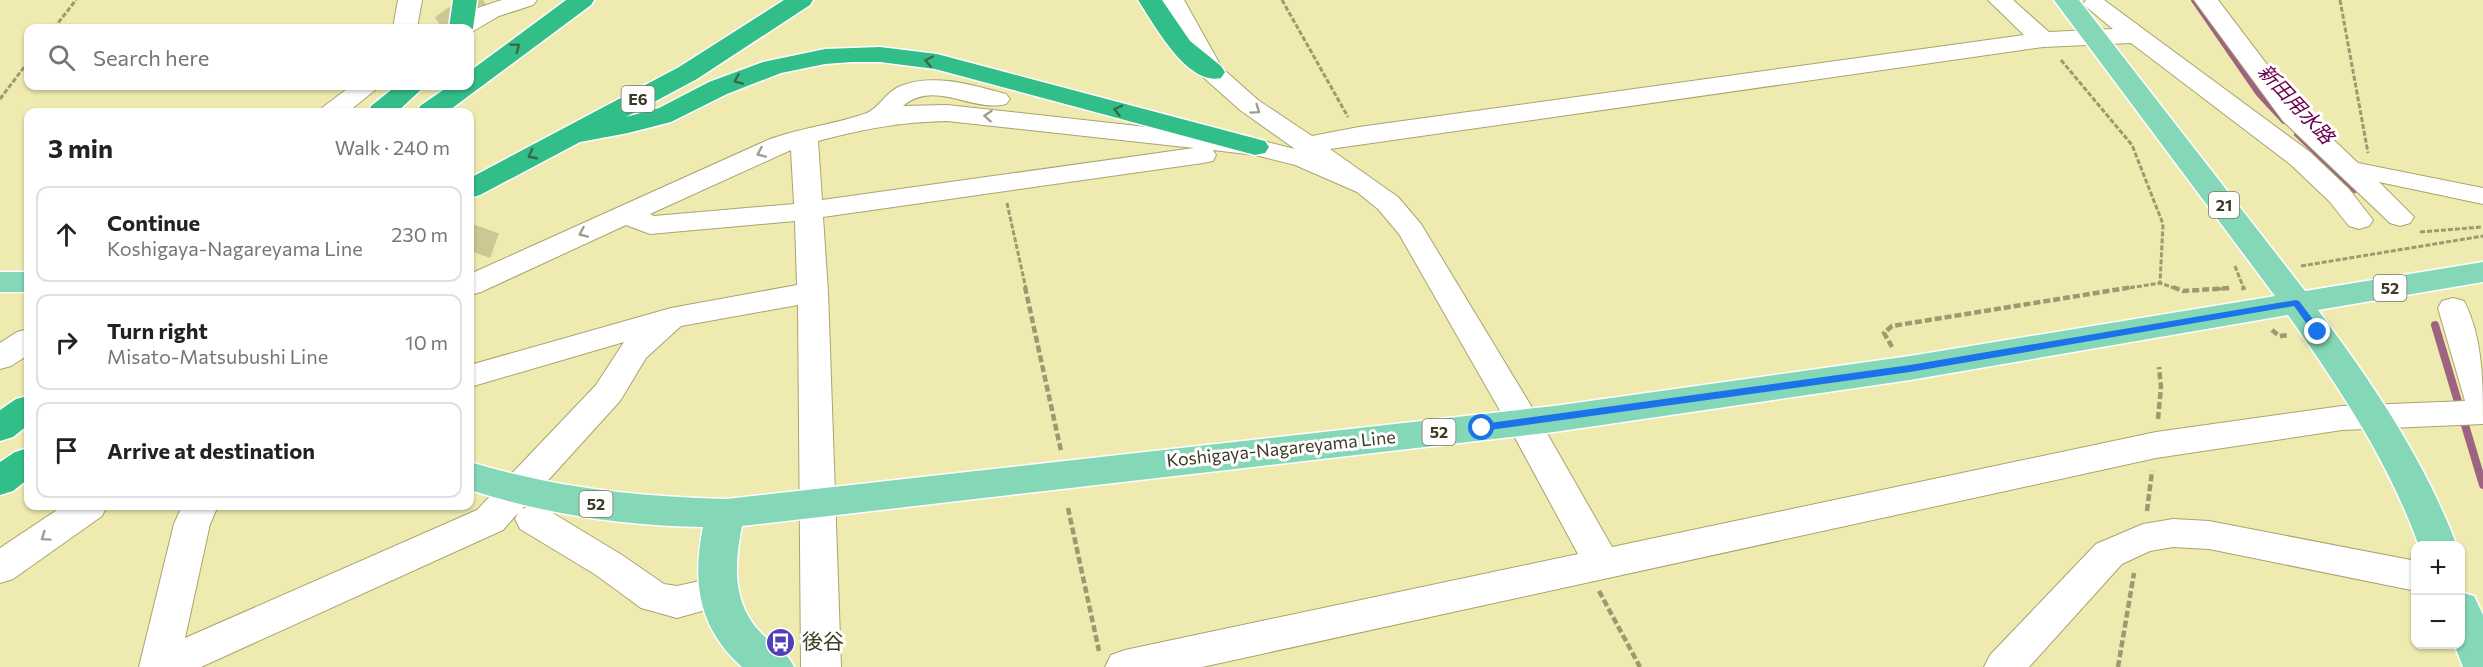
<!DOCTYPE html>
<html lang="en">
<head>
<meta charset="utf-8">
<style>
  body { margin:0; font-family:Commissioner,"Noto Sans JP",sans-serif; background:#f2f2f2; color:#222 }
  .controls { position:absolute; right:18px; bottom:18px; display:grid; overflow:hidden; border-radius:12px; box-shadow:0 2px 4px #0004 }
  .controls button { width:54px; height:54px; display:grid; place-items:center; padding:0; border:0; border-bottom:2px solid #e0e0e0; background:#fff; color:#222; font:30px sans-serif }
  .stop { position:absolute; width:18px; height:18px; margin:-14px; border:4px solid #1a73e8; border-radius:50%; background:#fff }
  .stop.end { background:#1a73e8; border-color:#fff; box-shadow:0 2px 6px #0008 }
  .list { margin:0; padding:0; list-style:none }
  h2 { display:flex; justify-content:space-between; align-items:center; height:78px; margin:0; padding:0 24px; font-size:26px }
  h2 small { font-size:20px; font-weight:400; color:#767676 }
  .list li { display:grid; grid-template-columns:39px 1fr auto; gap:18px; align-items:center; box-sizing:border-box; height:96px; margin:0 12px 12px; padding:0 12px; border:2px solid #e0e0e0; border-radius:12px }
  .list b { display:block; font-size:22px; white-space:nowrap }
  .list p { margin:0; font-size:20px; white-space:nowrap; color:#767676 }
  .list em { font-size:20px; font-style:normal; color:#767676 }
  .icon { flex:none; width:33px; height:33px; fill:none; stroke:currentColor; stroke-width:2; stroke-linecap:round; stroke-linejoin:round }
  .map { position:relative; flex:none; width:2483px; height:667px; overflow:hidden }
  .search { position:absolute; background:#fff; box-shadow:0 2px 4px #0004; left:24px; top:24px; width:450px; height:66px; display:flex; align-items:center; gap:15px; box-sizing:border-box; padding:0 21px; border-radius:12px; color:#767676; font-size:22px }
  .panel { position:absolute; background:#fff; box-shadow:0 2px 4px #0004; left:24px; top:108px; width:450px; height:402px; border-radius:12px }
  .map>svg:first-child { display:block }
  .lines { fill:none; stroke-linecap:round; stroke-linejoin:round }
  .stream-far1 { stroke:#9d6380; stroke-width:6 }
  .stream { stroke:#9d6380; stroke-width:8 }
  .minor-tunnel { stroke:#ccc794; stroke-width:26; stroke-dasharray:26 14; stroke-linecap:butt }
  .minor-casing { stroke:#aaa46d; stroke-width:2 }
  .major-casing { stroke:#fff; stroke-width:3 }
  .highway-casing { stroke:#fff; stroke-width:3 }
  .path-far1 { stroke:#9e9a70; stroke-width:3; stroke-dasharray:5 2; stroke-linecap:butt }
  .path { stroke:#9e9a70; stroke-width:4.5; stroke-dasharray:7 3; stroke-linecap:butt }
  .minor { fill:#fff; fill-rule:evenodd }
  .major { fill:#84d8b8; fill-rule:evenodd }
  .highway { fill:#32be89; fill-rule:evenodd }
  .oneway { stroke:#3a6947 }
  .oneway2 { stroke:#9e9d92 }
  .route { fill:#1a73e8 }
  .labels { text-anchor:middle; stroke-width:6; stroke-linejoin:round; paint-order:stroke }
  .shield { fill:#fff; stroke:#787666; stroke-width:1.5 }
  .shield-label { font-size:16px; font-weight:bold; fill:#3e3b24 }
  .street-label { font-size:18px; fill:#3e3b24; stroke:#fff }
  .water-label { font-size:20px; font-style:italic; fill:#69004e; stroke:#fff }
  .near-poi-label { font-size:21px; fill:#3e3b24; stroke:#fff; text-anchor:start }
</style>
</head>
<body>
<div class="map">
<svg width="2483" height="667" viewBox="0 0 2483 667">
  <rect width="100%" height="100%" fill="#efeab0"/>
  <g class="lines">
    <g class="stream-far1">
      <polyline points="2194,0 2259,94 2284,121"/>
      <polyline points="2297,134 2355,190"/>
    </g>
    <polyline class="stream" points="2435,325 2483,485"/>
    <g class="minor-tunnel">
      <polyline points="442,28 483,0"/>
      <polyline points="470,237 495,246"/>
    </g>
    <defs>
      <g id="minor">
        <polygon points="398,0 422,0 417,28 393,28"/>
        <path d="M502,0H537L533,5L499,16L470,33V28H450C460,13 485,5 502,0Z"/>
        <path d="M1160,0H1184L1222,68L1258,100L1312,136L1359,127L2024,35L1988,0H2013L2049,32L2113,29L2083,4L2086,0H2104L2310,152L2349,189L2373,220L2369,226L2359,229L2349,226L2329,201L2290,164L2131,43L2043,47L1330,149L1398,197L1421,224L1536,414L1612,547L2156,432L2342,406L2465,401L2438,308L2442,301L2453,298L2464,301C2483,338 2483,382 2483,424L2342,430L2156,458L1202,667H1105L1111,655L1125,650L1578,554L1507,423L1399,234L1378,209L1357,192L1295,165L1255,155L1213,150L1216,155L1213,161L1203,163L823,217L828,292L841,667H801L798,305L681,326L646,358L620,401L522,509L533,505L546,509L622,555L664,584L677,586L718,577L731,581L737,592L731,603L677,618L641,608L596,575L520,529L515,519L518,513L503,530L201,667H139L174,524L182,506H218L210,524L185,638L477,510L596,385L624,342L470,387V365L671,308L797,285L795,221L650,234L626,225L481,292L470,295V274L770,139C801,128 836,124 867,113C878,108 886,93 898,87C931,72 973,85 1006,94L1010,99L1006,104C972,113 935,79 903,106L947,105L1255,139L1295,149L1240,110L1203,77ZM947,121L1194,148L822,200L818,141C864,129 899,122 947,121ZM791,150L794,204L654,216L650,214Z"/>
        <polygon points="2194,0 2218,0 2301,109 2358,163 2483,188 2483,204 2379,182 2414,217 2410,223 2400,226 2390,223 2283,121"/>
        <polygon points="351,86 380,86 348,112 319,112 323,107"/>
        <polygon points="28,329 28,355 11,366 0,369 0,343 17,332"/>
        <polygon points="63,506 107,506 102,516 13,579 0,583 0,548"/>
        <polygon points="2173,519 2209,521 2416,561 2416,591 2209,549 2173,547 2150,551 2122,564 2029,667 1984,667 1990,655 2096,544 2143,524"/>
      </g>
      <g id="major">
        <path d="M2054,0H2079L2305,291L2483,262V282L2318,310C2373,384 2424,459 2457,546H2419C2388,460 2340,389 2288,315L1910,380L1554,432L742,526C734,565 732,604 762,634C775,647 786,650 794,667H742C698,628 692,582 703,527C624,526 545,514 470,490V462C554,488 639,497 726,499L1554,406L1910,356L2275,296Z"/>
        <rect x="0" y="272" width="28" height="20"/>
        <polygon points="2460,592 2474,596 2483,615 2483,667 2463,667 2454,644 2460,644"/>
      </g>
      <g id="highway">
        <polygon points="453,0 477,0 473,28 470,33 470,28 449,28"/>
        <polygon points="566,0 594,0 591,5 447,112 417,112 420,106 449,86 470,86 470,71"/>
        <polygon points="784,0 813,0 810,5 697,79 626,117 659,108 709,82 763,62 825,49 880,47 937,54 1265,141 1269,147 1265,153 1255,155 935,69 880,62 852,62 825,64 781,73 727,94 671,122 628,133 580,142 480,195 470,198 470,178 679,67"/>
        <path d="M1138,0H1162L1190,41L1221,66L1225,72L1221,78C1187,86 1154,24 1138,0Z"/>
        <polygon points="396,86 425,86 397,112 368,112 371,106"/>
        <polygon points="28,396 28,425 13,437 0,441 0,410 16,399"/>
        <polygon points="28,448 28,479 13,491 0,495 0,462 15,452"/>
      </g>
    </defs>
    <use href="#minor" class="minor-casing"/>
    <use href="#major" class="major-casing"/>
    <use href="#highway" class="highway-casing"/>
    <g class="path-far1">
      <polyline points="1282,0 1348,117"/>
      <polyline points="2340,0 2368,153"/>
      <polyline points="54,28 76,0"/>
      <polyline points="2061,60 2132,145 2163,224 2160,283"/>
      <polyline points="0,99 28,62"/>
      <polyline points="1007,203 1026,289"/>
      <polyline points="2420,232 2482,227"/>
      <polyline points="2235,266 2244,289"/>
      <polyline points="2301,266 2483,236"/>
      <polyline points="2123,289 2160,283 2177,289"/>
      <polyline points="2217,289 2231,288"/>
    </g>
    <g class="path">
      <polyline points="1025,287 1061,451"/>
      <polyline points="2173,287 2183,291 2231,288"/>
      <polyline points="2243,287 2244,290"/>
      <polyline points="2272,330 2279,336 2289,335"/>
      <polyline points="1892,347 1884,333 1892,326 2133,287"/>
      <polyline points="2158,419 2161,387 2159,367"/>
      <polyline points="1068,508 1099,651"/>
      <polyline points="2147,511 2152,471"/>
      <polyline points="1599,591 1640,667"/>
      <polyline points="2118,667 2134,573"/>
    </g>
    <use href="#minor" class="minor"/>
    <use href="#major" class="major"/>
    <use href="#highway" class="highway"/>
  </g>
  <defs><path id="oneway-chevron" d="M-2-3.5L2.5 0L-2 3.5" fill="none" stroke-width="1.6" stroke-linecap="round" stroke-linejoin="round" transform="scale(1.5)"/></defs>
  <g class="oneway">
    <use href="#oneway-chevron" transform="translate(516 47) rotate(-37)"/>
    <use href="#oneway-chevron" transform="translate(929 61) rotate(-168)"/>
    <use href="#oneway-chevron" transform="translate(738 80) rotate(157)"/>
    <use href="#oneway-chevron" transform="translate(1118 110) rotate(-165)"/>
    <use href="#oneway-chevron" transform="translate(532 155) rotate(152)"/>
  </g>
  <g class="oneway2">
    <use href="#oneway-chevron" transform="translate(1256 110) rotate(35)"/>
    <use href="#oneway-chevron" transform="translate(988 116) rotate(-175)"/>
    <use href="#oneway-chevron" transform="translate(761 153) rotate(156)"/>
    <use href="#oneway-chevron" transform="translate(583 233) rotate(156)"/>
    <use href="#oneway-chevron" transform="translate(45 537) rotate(145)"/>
  </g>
  <polygon class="route" points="2296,300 2299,301 2321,330 2321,334 2314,334 2294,306 1910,372 1482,431 1477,428 1482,424 1910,365"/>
  <defs>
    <symbol id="bus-disc" viewBox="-11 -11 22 22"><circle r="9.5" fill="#5141b9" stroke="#fff"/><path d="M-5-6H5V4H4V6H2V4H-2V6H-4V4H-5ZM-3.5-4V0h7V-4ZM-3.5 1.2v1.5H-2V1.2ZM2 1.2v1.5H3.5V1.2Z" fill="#fff"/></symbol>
  </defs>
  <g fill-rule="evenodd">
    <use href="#bus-disc" x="764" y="626" width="33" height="33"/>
  </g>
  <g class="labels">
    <g class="shield">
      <rect x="621.5" y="86" width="33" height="26" rx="4.5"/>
      <rect x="2209" y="192" width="30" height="26" rx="4.5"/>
      <rect x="2373.5" y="275" width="33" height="26" rx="4.5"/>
      <rect x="1422.5" y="419" width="33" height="26" rx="4.5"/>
      <rect x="579.5" y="491" width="33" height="26" rx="4.5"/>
    </g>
    <g class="shield-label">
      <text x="638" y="105">E6</text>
      <text x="2224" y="211">21</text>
      <text x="2390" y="294">52</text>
      <text x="1439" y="438">52</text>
      <text x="596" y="510">52</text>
    </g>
    <g class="street-label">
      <text transform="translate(1281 449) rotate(-6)" y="6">Koshigaya-Nagareyama Line</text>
    </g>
    <g class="water-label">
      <text transform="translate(2296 104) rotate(47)" y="7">新田用水路</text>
    </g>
    <g class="near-poi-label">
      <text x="802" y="649">後谷</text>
    </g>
  </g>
</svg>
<div class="controls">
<button>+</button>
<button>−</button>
</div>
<div class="stop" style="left:1482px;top:428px"></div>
<div class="stop end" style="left:2318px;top:332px"></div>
<div class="search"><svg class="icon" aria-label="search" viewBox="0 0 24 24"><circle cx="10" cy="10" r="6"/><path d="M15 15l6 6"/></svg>Search here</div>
<section class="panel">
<h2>3 min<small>Walk · 240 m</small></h2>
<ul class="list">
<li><svg class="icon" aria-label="ahead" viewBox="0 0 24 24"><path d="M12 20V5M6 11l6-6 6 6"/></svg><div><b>Continue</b><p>Koshigaya-Nagareyama Line</p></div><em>230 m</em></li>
<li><svg class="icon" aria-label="right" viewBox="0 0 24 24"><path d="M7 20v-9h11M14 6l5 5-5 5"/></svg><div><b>Turn right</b><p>Misato-Matsubushi Line</p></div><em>10 m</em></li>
<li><svg class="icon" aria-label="arrive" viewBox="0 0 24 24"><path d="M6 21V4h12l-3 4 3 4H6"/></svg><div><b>Arrive at destination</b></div></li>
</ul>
</section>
</div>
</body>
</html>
